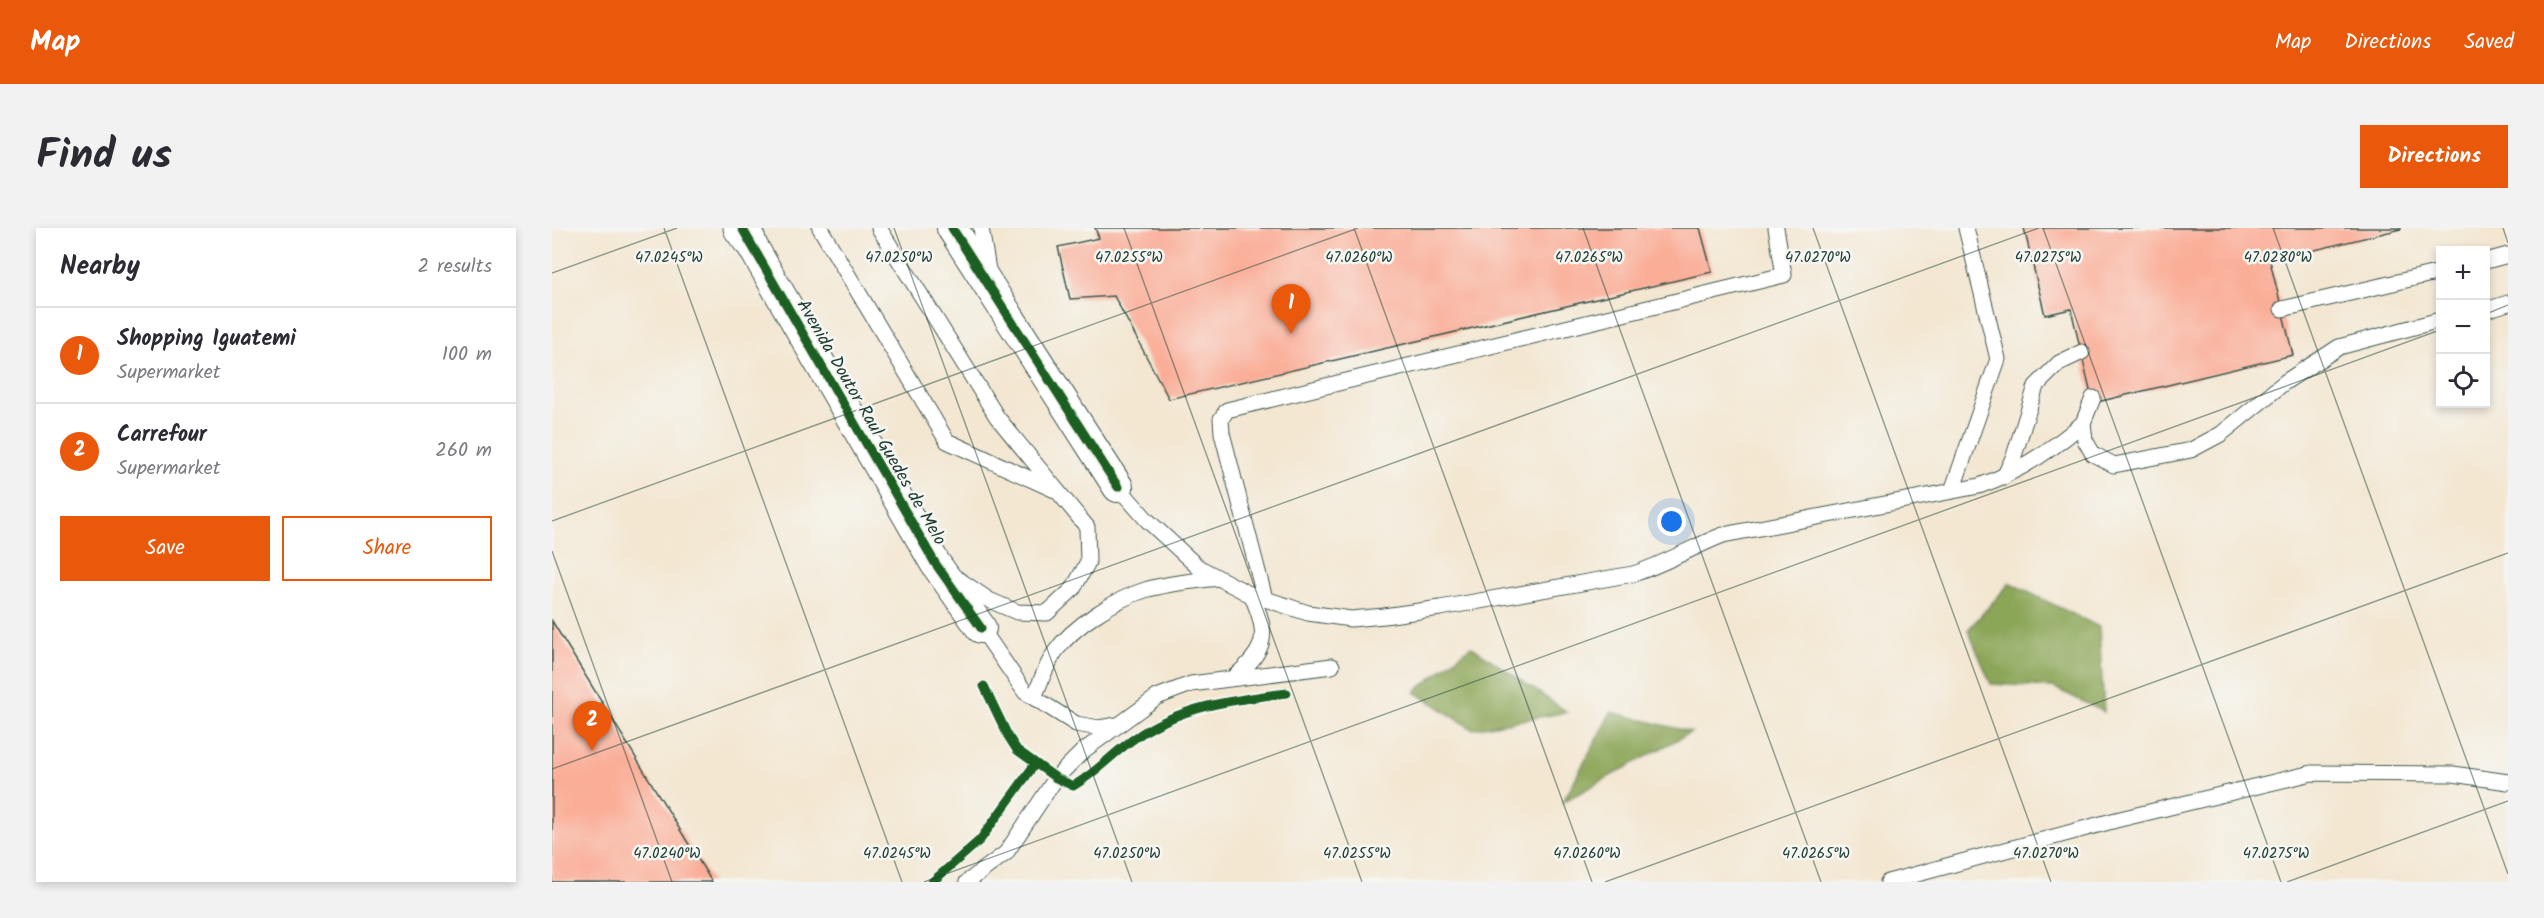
<!DOCTYPE html>
<html lang="en">
<head>
<meta charset="utf-8">
<style>
  body { margin:0; font-family:Kalam,sans-serif; background:#f2f2f3; color:#2b2b33 }
  .controls { position:absolute; right:18px; top:18px; display:grid; overflow:hidden; border-radius:0px; box-shadow:0 3px 9px #0003 }
  .controls button { width:54px; height:54px; display:grid; place-items:center; padding:0; border:0; border-bottom:2px solid #e1e1e2; background:#fff; color:#2b2b33; font:30px sans-serif }
  .you { position:absolute; left:1120px; top:294px; width:21px; height:21px; margin:-15px; border:4px solid #fff; border-radius:50%; background:#1a73e8; box-shadow:0 0 0 9px #1a73e833 }
  .badge { display:grid; place-items:center; width:39px; height:39px; border-radius:50%; background:#ea580c; color:#fff; font-size:20px; font-weight:700 }
  .pin { position:absolute; translate:-50% -50px; filter:drop-shadow(0 2px 3px #0008) }
  .pin::after { content:''; position:absolute; top:32px; width:21px; height:18px; background:inherit; clip-path:polygon(0 0,100% 0,50% 100%) }
  .list { margin:0; padding:0; list-style:none }
  h2 { display:flex; justify-content:space-between; align-items:center; height:78px; margin:0; padding:0 24px; font-size:26px }
  h2 small { font-size:20px; font-weight:400; color:#7c7c81 }
  .list li { display:grid; grid-template-columns:39px 1fr auto; gap:18px; align-items:center; box-sizing:border-box; height:96px; padding:0 24px; border-top:2px solid #e1e1e2 }
  .list b { display:block; font-size:22px; white-space:nowrap }
  .list p { margin:0; font-size:20px; white-space:nowrap; color:#7c7c81 }
  .list em { font-size:20px; font-style:normal; color:#7c7c81 }
  .actions { display:flex; gap:12px; padding:18px 24px }
  .actions a { flex:1; padding:14px 0; border:2px solid #ea580c; border-radius:0px; text-align:center; font-size:21px; color:#ea580c }
  .actions .main { background:#ea580c; color:#fff }
  .icon { flex:none; width:33px; height:33px; fill:none; stroke:currentColor; stroke-width:2; stroke-linecap:round; stroke-linejoin:round }
  .map { position:relative; flex:none; width:1956px; height:654px; overflow:hidden; border-radius:0px }
  header { display:flex; align-items:center; gap:36px; box-sizing:border-box; height:84px; padding:0 30px; background:#ea580c; color:#fff }
  header strong { font-size:28px }
  nav { display:flex; gap:33px; margin-inline-start:auto; font-size:21px }
  .intro { display:flex; align-items:center; justify-content:space-between; box-sizing:border-box; height:144px; padding:0 36px }
  h1 { margin:0; font-size:42px }
  .button { padding:15px 27px; border-radius:0px; background:#ea580c; color:#fff; font-size:21px; font-weight:700 }
  main { display:flex; gap:36px; padding:0 36px }
  aside { flex:1; background:#fff; border-radius:0px; box-shadow:0 3px 9px #0003 }
  .map>svg:first-child { display:block }
  .forest { fill:#8ca658; stroke:#567246; stroke-width:1.5 }
  .building { fill:#faae98 }
  .lines { fill:none; stroke-linecap:round; stroke-linejoin:round }
  .service-casing { stroke:#3f564c; stroke-width:17 }
  .minor-casing { stroke:#3f564c; stroke-width:32 }
  .primary-casing { stroke:#3f564c; stroke-width:35 }
  .service { stroke:#fff; stroke-width:15 }
  .minor { stroke:#fff; stroke-width:30 }
  .primary { stroke:#fff; stroke-width:33 }
  .cycleway-casing { stroke:#f6f6f2; stroke-width:13 }
  .cycleway { stroke:#1b5e20; stroke-width:9 }
  .ticks { fill:none; stroke:#1f3d34; stroke-width:1.5; stroke-opacity:0.45 }
  .labels { text-anchor:middle; stroke-width:5; stroke-linejoin:round; paint-order:stroke }
  .street-label { font-size:18px; fill:#1f3d34; stroke:#f6f6f2 }
  .ticks-label { font-size:15px; text-anchor:middle; fill:#1f3d34; stroke:#f6f6f2; stroke-width:5; stroke-linejoin:round; paint-order:stroke }
</style>
</head>
<body>
<header>
<strong>Map</strong>
<nav><a>Map</a><a>Directions</a><a>Saved</a></nav>
</header>
<div class="intro"><h1>Find us</h1><a class="button">Directions</a></div>
<main>
<aside>
<h2>Nearby<small>2 results</small></h2>
<ul class="list">
<li><span class="badge">1</span><div><b>Shopping Iguatemi</b><p>Supermarket</p></div><em>100 m</em></li>
<li><span class="badge">2</span><div><b>Carrefour</b><p>Supermarket</p></div><em>260 m</em></li>
</ul>
<div class="actions"><a class="main">Save</a><a>Share</a></div>
</aside>
<div class="map">
<svg width="1956" height="654" viewBox="0 0 1956 654">
  <rect width="100%" height="100%" fill="#f6f6f2"/>
  <filter id="ink" filterUnits="userSpaceOnUse"><feTurbulence type="fractalNoise" baseFrequency=".0167" numOctaves="2"/><feDisplacementMap in="SourceGraphic" scale="12" xChannelSelector="R" yChannelSelector="G"/><feConvolveMatrix kernelMatrix="1 2 1 2 8 2 1 2 1" color-interpolation-filters="sRGB"/></filter>
  <filter id="wash" filterUnits="userSpaceOnUse"><feTurbulence type="fractalNoise" baseFrequency=".008" numOctaves="4" result="noise"/><feDisplacementMap in="SourceGraphic" scale="24" xChannelSelector="R" yChannelSelector="G"/><feGaussianBlur stdDeviation="1.35" result="paint"/><feColorMatrix in="noise" values="0 0 0 0 0 0 0 0 0 0 0 0 0 0 0 0 0 1.4 0 .05"/><feComposite in="paint" operator="in"/></filter>
  <g filter="url(#wash)">
    <rect width="100%" height="100%" fill="#f3e7d2"/>
    <g class="forest">
      <polygon points="1458,355 1547,399 1552,484 1501,459 1439,456 1416,402"/>
      <polygon points="919,418 1015,484 920,501 863,464"/>
      <polygon points="1059,484 1139,504 1011,574"/>
    </g>
    <g id="blocks">
      <g class="building">
        <polygon points="543,0 1148,0 1160,44 617,171 562,68 518,71 506,19 547,10"/>
        <polygon points="1472,0 1849,0 1849,1 1718,33 1741,127 1541,175 1519,81 1493,87"/>
        <polygon points="0,393 160,654 0,654"/>
      </g>
    </g>
  </g>
  <g filter="url(#ink)">
    <use href="#blocks" fill-opacity="0" stroke="#3f564c" stroke-width="1.5"/>
    <g class="lines">
      <defs>
        <g id="service">
          <polyline points="268,0 395,213 505,263"/>
          <polyline points="327,0 445,189 535,299 536,334 521,361 495,385 465,384 437,372 403,349"/>
          <polyline points="429,0 436,42"/>
          <polyline points="1934,33 1956,27"/>
          <polyline points="1730,81 1888,44"/>
          <polyline points="1934,82 1956,75"/>
          <polyline points="1541,170 1531,195 1533,212 1541,226 1562,237 1639,222 1669,206 1733,154 1787,119 1888,92"/>
          <polyline points="1452,249 1462,228 1484,158 1507,135 1530,124"/>
          <path d="M566,259L595,292L646,339L695,365L756,385L799,391L832,388L888,380L1081,346C1113,336 1140,319 1171,307L1427,258C1467,244 1499,223 1531,195"/>
          <polyline points="1400,263 1446,131 1414,0"/>
          <polyline points="713,371 670,205 669,191 675,182 1232,47 1224,0"/>
          <polyline points="429,400 473,464 524,496 547,500 565,497"/>
          <path d="M682,449C716,421 717,406 699,366"/>
          <path d="M482,470C488,454 494,438 503,424C521,398 564,371 593,362C617,355 642,353 666,350"/>
          <polyline points="415,654 454,625 504,550 531,523 605,469 639,456 780,438"/>
          <polyline points="1336,654 1564,592 1760,545 1901,546 1956,554"/>
        </g>
        <g id="minor">
          <polyline points="190,0 383,335 429,400"/>
          <polyline points="400,0 566,259"/>
        </g>
        <polyline id="primary" points="188,0 197,12"/>
      </defs>
      <use href="#service" class="service-casing"/>
      <use href="#minor" class="minor-casing"/>
      <use href="#primary" class="primary-casing"/>
      <use href="#service" class="service"/>
      <use href="#minor" class="minor"/>
      <use href="#primary" class="primary"/>
      <defs>
        <g id="cycleway">
          <polyline points="190,0 383,335 429,400"/>
          <polyline points="400,0 566,259"/>
          <path d="M432,458L456,508L465,522L504,550L521,558C544,545 561,525 583,510C629,478 680,472 735,465"/>
          <polyline points="380,654 428,612 483,536"/>
        </g>
      </defs>
      <use href="#cycleway" class="cycleway-casing"/>
      <use href="#cycleway" class="cycleway"/>
    </g>
  </g>
  <path class="ticks" d="M112,0L350,654M342,0L580,654M572,0L810,654M802,0L1040,654M1031,0L1269,654M1261,0L1499,654M1491,0L1729,654M1721,0L1956,646M1951,0L1956,15M0,45L125,0M1934,86L1956,77M0,293L806,0M0,323L120,654M0,541L1487,0M372,654L1888,102M1053,654L1956,325M1735,654L1956,573"/>
  <g class="labels">
    <g class="street-label">
      <text transform="translate(320 194) rotate(60)" y="6">Avenida Doutor Raul Guedes de Melo</text>
    </g>
  </g>
  <g class="ticks-label">
    <text x="117" y="34">47.0245°W</text>
    <text x="347" y="34">47.0250°W</text>
    <text x="577" y="34">47.0255°W</text>
    <text x="807" y="34">47.0260°W</text>
    <text x="1037" y="34">47.0265°W</text>
    <text x="1266" y="34">47.0270°W</text>
    <text x="1496" y="34">47.0275°W</text>
    <text x="1726" y="34">47.0280°W</text>
    <text x="115" y="630">47.0240°W</text>
    <text x="345" y="630">47.0245°W</text>
    <text x="575" y="630">47.0250°W</text>
    <text x="805" y="630">47.0255°W</text>
    <text x="1035" y="630">47.0260°W</text>
    <text x="1264" y="630">47.0265°W</text>
    <text x="1494" y="630">47.0270°W</text>
    <text x="1724" y="630">47.0275°W</text>
  </g>
</svg>
<div class="controls">
<button>+</button>
<button>−</button>
<button><svg class="icon" aria-label="locate" viewBox="0 0 24 24"><circle cx="12" cy="12" r="6"/><path d="M12 2v4M12 18v4M2 12h4M18 12h4"/></svg></button>
</div>
<div class="you"></div>
<div class="pin badge" style="left:739px;top:106px">1</div>
<div class="pin badge" style="left:40px;top:523px">2</div>
</div>
</main>
</body>
</html>
